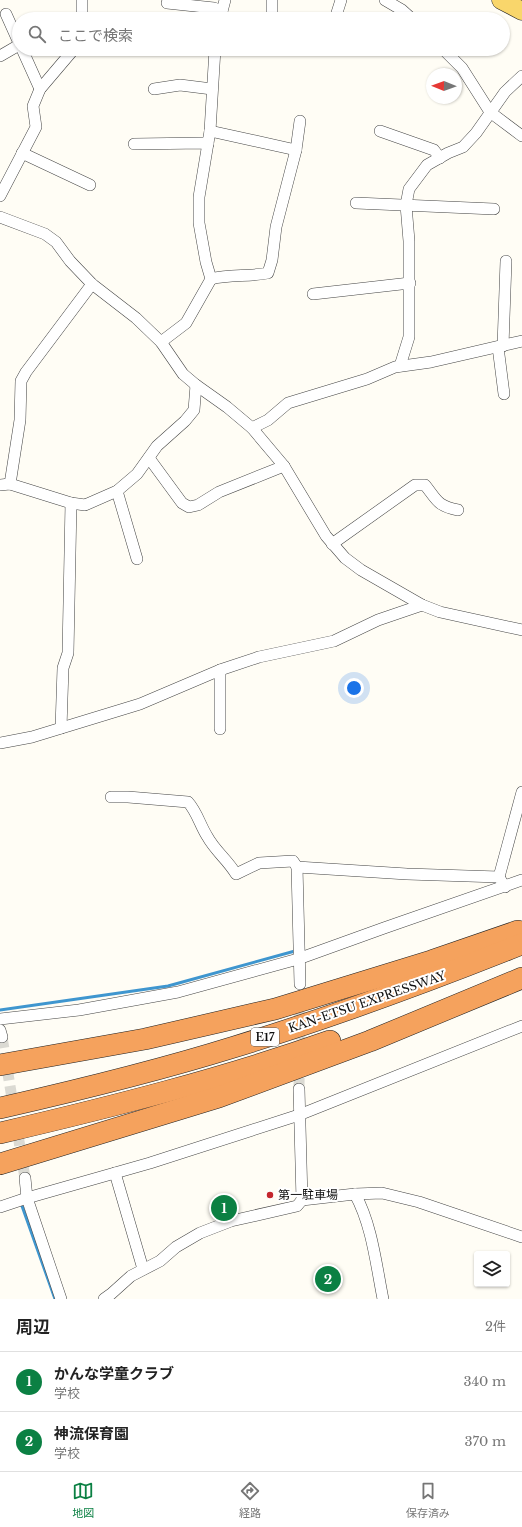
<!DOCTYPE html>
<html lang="ja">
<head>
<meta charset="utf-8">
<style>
  body { margin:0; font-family:"Libre Baskerville","Noto Sans JP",serif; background:#f6f6f6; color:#222 }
  .controls { position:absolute; right:12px; bottom:12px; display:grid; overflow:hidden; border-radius:4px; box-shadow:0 1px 3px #0004 }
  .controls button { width:36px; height:36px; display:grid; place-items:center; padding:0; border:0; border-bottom:1px solid #e0e0e0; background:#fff; color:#222; font:20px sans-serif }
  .compass { position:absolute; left:426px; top:68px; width:36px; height:36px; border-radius:50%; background:#fff; box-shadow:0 1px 3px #0004; rotate:271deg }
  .you { position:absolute; left:354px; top:688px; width:14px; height:14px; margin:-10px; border:3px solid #fff; border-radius:50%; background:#1a73e8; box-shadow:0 0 0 6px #1a73e833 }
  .badge { display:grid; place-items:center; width:26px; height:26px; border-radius:50%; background:#0b8043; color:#fff; font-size:13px; font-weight:700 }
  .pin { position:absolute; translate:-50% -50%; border:2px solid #fff; box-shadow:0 1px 4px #0006 }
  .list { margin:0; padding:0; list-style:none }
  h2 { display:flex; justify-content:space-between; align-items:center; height:52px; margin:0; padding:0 16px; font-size:17px }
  h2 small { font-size:13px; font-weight:400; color:#767676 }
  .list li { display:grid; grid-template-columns:26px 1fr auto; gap:12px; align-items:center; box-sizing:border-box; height:60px; padding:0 16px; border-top:1px solid #e0e0e0 }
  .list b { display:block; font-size:15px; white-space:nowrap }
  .list p { margin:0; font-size:13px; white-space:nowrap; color:#767676 }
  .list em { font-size:13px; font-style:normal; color:#767676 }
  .icon { flex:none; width:22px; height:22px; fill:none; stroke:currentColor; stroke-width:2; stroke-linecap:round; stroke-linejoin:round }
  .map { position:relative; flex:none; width:522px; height:1299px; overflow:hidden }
  .search { position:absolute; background:#fff; box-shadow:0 1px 3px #0004; left:12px; right:12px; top:12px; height:44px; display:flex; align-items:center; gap:10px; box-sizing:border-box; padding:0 14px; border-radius:22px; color:#767676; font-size:15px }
  .sheet { height:172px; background:#fff }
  nav { display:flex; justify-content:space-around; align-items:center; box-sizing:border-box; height:56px; border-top:1px solid #e0e0e0; background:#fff; font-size:11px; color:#767676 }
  nav a { display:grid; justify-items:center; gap:2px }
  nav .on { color:#0b8043 }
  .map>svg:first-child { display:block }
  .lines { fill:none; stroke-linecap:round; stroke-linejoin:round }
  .stream { stroke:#3f96cf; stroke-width:3 }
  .street-tunnel { stroke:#dbdad3; stroke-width:11; stroke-dasharray:11 5.5; stroke-linecap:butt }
  .street-casing { stroke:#444; stroke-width:12 }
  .primary-casing { stroke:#222; stroke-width:19 }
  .highway-casing { stroke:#222; stroke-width:22 }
  .street { stroke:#fff; stroke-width:11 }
  .primary { stroke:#f9d66b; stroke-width:18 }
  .highway { stroke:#f5a25d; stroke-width:21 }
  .poi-dot { fill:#c4262e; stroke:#fff; stroke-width:1.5 }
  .labels { text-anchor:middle; stroke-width:4; stroke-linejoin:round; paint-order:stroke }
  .shield { fill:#fff; stroke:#585858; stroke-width:1 }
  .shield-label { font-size:11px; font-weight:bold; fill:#111 }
  .street-label { font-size:12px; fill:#111; stroke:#fff }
  .poi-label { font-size:12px; fill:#111; stroke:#fff; text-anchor:start }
</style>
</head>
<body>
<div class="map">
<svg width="522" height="1299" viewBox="0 0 522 1299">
  <rect width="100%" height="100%" fill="#fffdf5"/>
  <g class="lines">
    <g class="stream">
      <polyline points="0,1010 168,986 295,951"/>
      <polyline points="22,1206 55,1299"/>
    </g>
    <g class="street-tunnel">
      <polyline points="2,1037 25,1178"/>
      <polyline points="299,1089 300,998"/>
    </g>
    <defs>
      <g id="street">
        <polyline points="82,0 82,19"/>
        <polyline points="385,0 402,10 412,19"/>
        <polyline points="167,3 214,8 222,11"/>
        <polyline points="6,14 19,43"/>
        <polyline points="220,19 225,0"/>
        <polyline points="272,19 272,0"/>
        <polyline points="335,19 341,0"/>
        <polyline points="22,49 40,89"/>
        <polyline points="443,49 462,68 490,112 522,136"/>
        <polyline points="0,56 19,45"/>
        <polyline points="154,89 180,85 212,89"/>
        <polyline points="210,131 296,150"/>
        <polyline points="380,131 434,150 440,158"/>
        <polyline points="134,144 203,143 208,144"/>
        <polyline points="22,153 90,185"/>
        <polyline points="0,196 36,127 33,106 40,89 74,49"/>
        <polyline points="356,203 494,209"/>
        <polyline points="0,217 45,234 56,242 70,261 92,284 136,318 161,342 183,374 196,385 227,407 252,428 284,466 326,536 345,558 361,570 422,605 440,612 522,630"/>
        <path d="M211,279C230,274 249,277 268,273L272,260L276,227L296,150L300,121"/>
        <polyline points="313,294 410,283"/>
        <polyline points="161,342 186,323 211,279 206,262 199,223 199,197 210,131 215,49"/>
        <polyline points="503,346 506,261"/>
        <polyline points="498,347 504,394"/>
        <polyline points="400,366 409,337 409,241 406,205 409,189 427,165 448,153 463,147 476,133 505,92 522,76"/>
        <polyline points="252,428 268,420 288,403 367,379 395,367 431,362 522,341"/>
        <polyline points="149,458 182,503 189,507 198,505 219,492 284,466"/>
        <polyline points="10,484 20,420 21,381 26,372 92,284"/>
        <polyline points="0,485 10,484 71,503 85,505 117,491 137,474 157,446 185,421 194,410 196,385"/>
        <polyline points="117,491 137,559"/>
        <path d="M332,544L415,485H425C437,500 437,506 458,510"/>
        <polyline points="220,670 220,729"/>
        <polyline points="61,728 63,668 68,653 71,503"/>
        <polyline points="0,743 32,737 140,704 220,670 259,657 334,641 378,620 422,605"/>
        <path d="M111,797H128L188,802C197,812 200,825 207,836C215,851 227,859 236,874L259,863L293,861L297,867L300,984"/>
        <polyline points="297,867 407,874 499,877 505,887"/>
        <polyline points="499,877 522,792"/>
        <polyline points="0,1019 79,1010 178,992 298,959 384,928 522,880"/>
        <polyline points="0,1030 2,1037"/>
        <polyline points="299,1089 302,1200 355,1194 382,1193 419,1202 522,1237"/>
        <polyline points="115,1173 143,1269"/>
        <polyline points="25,1178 27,1198 61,1299"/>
        <path d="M355,1194C372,1225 376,1264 383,1299"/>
        <polyline points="0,1207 27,1198 150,1163 299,1115 522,1026"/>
        <polyline points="104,1299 111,1294 131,1276 160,1261 176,1247 200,1233 231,1221 297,1206 302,1200"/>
      </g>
      <polyline id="primary" points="501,0 522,11"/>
      <g id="highway">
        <polyline points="0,1065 145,1039 275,1009 431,961 518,931"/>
        <path d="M0,1108C79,1090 157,1071 234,1047C332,1017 427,982 522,944"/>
        <path d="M0,1133C111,1107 222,1079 330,1041"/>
        <polyline points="0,1164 219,1097 370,1041 522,978"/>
      </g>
    </defs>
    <use href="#street" class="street-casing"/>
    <use href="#primary" class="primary-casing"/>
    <use href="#highway" class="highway-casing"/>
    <use href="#street" class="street"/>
    <use href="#primary" class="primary"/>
    <use href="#highway" class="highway"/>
  </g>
  <circle class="poi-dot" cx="270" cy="1195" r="4"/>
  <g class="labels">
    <rect class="shield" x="251" y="1028" width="28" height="18" rx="3"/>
    <g class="shield-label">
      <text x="265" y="1041">E17</text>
    </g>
    <g class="street-label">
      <text transform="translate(367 1002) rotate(-19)" y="4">KAN-ETSU EXPRESSWAY</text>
    </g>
    <g class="poi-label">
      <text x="278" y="1199">第一駐車場</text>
    </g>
  </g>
</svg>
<div class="controls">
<button><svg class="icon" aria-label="layers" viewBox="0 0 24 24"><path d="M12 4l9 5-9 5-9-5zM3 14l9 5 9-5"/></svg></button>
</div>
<svg class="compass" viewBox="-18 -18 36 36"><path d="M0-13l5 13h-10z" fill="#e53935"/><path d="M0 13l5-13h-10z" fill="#767676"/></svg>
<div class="you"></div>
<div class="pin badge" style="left:224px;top:1208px">1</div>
<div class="pin badge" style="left:328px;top:1279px">2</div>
<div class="search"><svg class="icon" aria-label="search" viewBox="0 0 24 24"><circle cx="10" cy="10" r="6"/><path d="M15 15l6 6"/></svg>ここで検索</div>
</div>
<section class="sheet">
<h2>周辺<small>2件</small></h2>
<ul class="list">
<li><span class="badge">1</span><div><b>かんな学童クラブ</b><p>学校</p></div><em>340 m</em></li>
<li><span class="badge">2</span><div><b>神流保育園</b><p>学校</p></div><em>370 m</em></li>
</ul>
</section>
<nav>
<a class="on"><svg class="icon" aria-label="map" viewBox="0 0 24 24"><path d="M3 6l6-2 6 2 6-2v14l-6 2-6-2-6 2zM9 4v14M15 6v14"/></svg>地図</a>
<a><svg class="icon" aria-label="directions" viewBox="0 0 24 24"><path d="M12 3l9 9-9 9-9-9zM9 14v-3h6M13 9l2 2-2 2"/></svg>経路</a>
<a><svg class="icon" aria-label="saved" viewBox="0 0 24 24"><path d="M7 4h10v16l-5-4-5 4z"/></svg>保存済み</a>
</nav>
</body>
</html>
